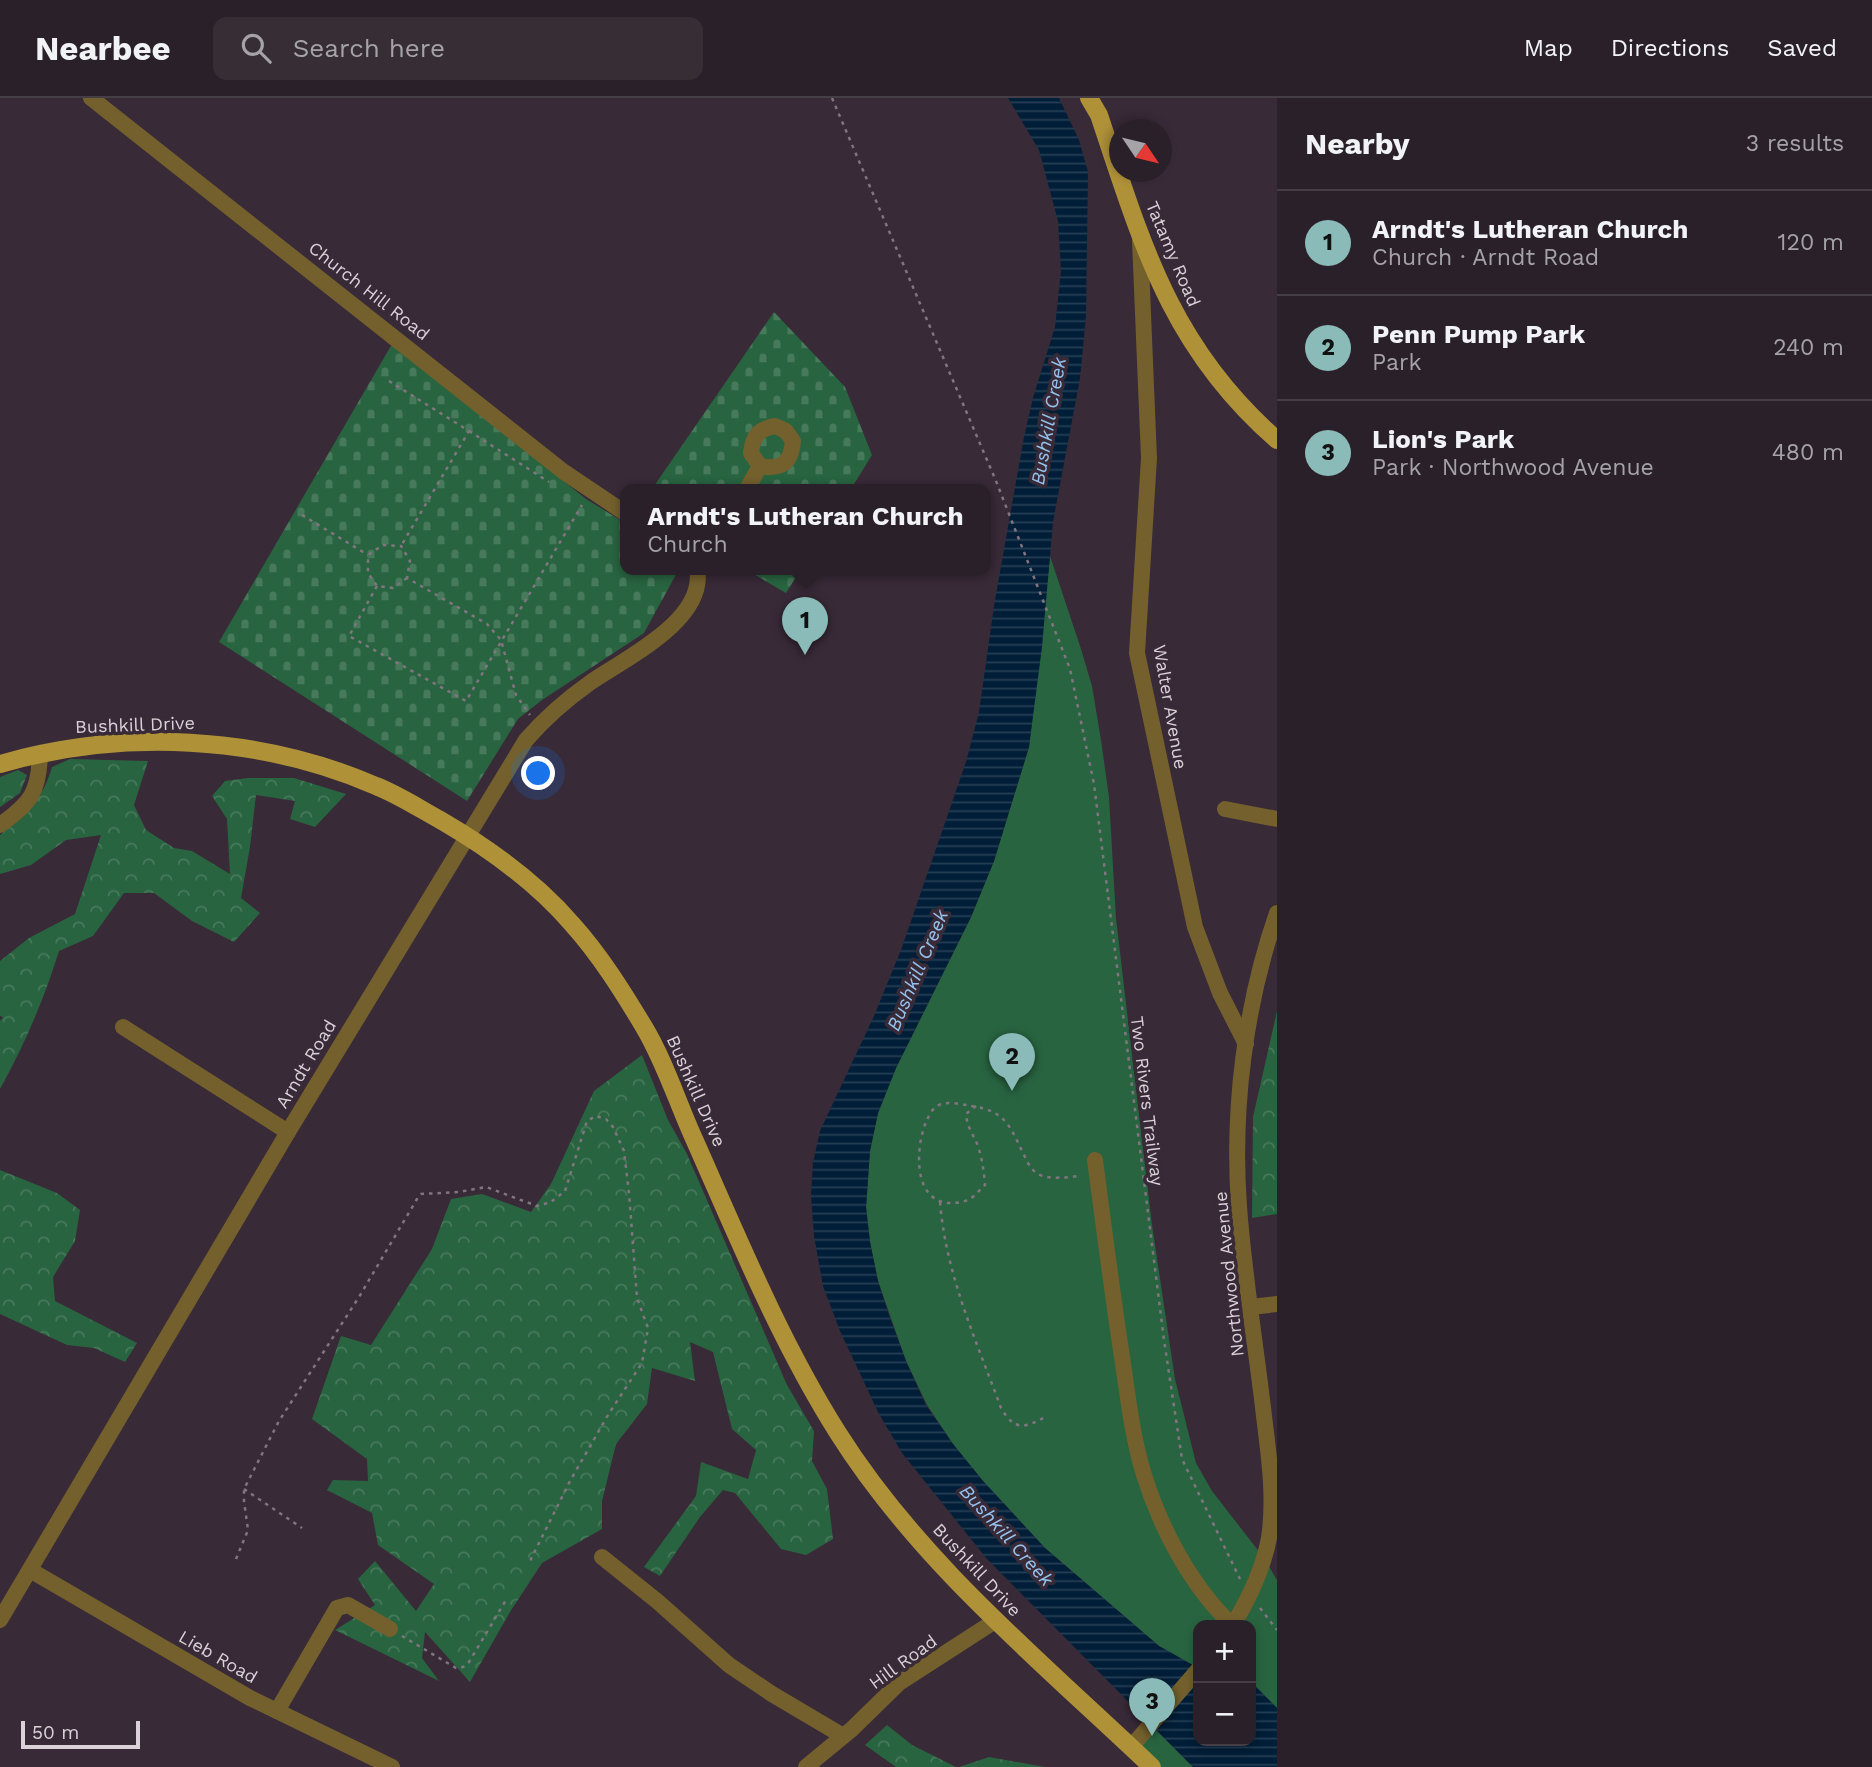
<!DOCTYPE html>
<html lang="en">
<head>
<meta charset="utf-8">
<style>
  body { margin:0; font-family:"Work Sans",sans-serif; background:#362d35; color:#f1f3f6 }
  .controls { position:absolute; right:21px; bottom:21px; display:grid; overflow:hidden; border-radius:14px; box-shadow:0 4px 10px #0003 }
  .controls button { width:63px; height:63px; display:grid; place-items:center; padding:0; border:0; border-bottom:2px solid #463e46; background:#2a2029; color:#f1f3f6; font:35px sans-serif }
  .compass { position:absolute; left:1109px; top:21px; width:63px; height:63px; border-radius:50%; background:#2a2029; box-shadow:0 4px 10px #0003; rotate:125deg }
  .scale { position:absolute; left:21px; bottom:18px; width:119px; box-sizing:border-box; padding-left:7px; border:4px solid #dad1d9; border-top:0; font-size:19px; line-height:24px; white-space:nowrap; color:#dad1d9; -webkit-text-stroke:5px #382a37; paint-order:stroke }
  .you { position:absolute; left:539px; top:676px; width:24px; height:24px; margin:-18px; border:5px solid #fff; border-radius:50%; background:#1a73e8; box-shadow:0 0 0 10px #1a73e833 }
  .badge { display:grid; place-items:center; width:46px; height:46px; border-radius:50%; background:#8bbbb9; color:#111; font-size:23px; font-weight:700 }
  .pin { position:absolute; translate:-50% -58px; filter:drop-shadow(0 2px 4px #0008) }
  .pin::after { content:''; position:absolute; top:37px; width:24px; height:21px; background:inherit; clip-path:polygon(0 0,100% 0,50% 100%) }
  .popup { position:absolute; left:620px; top:386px; width:371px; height:91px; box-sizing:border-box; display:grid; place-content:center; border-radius:14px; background:#2a2029; filter:drop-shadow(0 2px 5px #0005); font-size:23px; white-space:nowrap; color:#a5a3a8 }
  .popup b { font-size:26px; color:#f1f3f6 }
  .popup::after { content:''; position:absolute; left:50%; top:100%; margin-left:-14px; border:14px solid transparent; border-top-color:#2a2029 }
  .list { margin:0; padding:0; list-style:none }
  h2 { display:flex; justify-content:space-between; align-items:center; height:91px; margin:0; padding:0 28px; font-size:30px }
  h2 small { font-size:23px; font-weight:400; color:#a5a3a8 }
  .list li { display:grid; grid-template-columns:46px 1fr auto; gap:21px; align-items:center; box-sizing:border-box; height:105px; padding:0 28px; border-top:2px solid #463e46 }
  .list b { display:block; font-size:26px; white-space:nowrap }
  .list p { margin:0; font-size:23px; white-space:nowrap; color:#a5a3a8 }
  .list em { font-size:23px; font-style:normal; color:#a5a3a8 }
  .icon { flex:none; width:38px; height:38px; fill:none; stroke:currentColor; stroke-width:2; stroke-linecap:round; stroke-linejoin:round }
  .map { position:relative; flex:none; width:1277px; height:1669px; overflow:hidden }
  header { display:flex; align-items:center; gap:42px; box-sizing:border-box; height:98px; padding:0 35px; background:#2a2029; border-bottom:2px solid #463e46 }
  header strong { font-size:33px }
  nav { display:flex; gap:38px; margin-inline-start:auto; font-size:24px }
  .search { width:490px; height:63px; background:#362d35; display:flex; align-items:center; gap:18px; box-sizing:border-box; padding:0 24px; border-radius:14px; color:#a5a3a8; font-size:26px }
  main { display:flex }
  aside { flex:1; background:#2a2029 }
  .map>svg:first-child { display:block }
  .forest { fill:url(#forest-crowns) }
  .cemetery { fill:url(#cemetery-stones) }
  .park { fill:#286440 }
  .water { fill:url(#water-rules) }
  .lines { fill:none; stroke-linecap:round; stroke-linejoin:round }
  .path { stroke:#817580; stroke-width:2.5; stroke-dasharray:3.5 5; stroke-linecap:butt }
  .minor { stroke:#73602d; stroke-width:16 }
  .major { stroke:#af9138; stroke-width:18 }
  .labels { text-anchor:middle; stroke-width:7; stroke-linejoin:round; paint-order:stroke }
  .street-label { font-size:18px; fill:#dad1d9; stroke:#382a37 }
  .water-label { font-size:19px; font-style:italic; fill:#95c3f0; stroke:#382a37 }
</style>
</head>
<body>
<header>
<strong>Nearbee</strong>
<div class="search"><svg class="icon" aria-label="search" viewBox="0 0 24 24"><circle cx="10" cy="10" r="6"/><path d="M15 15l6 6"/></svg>Search here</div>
<nav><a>Map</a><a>Directions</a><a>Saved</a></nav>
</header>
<main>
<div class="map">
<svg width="1277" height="1669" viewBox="0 0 1277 1669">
  <defs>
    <pattern id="forest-crowns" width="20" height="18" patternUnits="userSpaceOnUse" patternTransform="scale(1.75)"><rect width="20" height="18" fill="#286440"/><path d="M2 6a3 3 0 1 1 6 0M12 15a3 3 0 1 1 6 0" fill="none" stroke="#47795b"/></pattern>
    <pattern id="cemetery-stones" width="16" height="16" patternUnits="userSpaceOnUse" patternTransform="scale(1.75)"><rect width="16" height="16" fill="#286440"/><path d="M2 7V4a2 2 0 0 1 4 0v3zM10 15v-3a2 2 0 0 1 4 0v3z" fill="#47795b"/></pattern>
    <pattern id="water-rules" width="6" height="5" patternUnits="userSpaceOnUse" patternTransform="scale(1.75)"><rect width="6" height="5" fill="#001e38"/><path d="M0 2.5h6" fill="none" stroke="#253e54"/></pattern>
  </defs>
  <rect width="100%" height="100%" fill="#382a37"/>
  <g class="forest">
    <path d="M70,661L148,663L134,707L146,732L174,750L192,753L230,776L227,721L212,698L225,683L248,680H294L346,696L315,729L290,721L295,703L256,697L250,749L241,800L260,815L234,844L192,823L154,795H124L93,838L59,853C44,901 25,946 0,991V923L3,919L0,918V863L29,840L75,816L101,737L66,742L31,767L0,776V737C26,717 42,703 52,669Z"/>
    <polygon points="18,672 27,677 20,695 0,709 0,679"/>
    <polygon points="1277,913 1277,1116 1252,1120 1253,1019"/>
    <polygon points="642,957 668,1022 687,1056 787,1287 814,1333 812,1363 827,1391 833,1441 806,1457 781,1451 735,1395 723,1392 700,1419 660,1478 644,1469 696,1398 701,1364 748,1381 756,1352 732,1331 713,1254 690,1244 695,1283 652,1270 647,1306 616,1346 602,1403 602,1431 542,1465 510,1514 470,1584 425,1534 422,1560 439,1583 335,1532 375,1507 358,1481 375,1463 416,1513 434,1486 378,1447 372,1415 327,1392 333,1382 368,1383 367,1361 312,1321 341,1238 371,1247 432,1151 451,1101 482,1096 531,1114 551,1086 594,993"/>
    <polygon points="0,1072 57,1095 80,1112 75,1143 53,1179 55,1203 137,1245 125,1264 94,1250 67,1247 0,1216"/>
    <polygon points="887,1627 912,1647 956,1669 896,1669 865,1647"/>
    <polygon points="989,1659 1045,1669 959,1669"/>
  </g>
  <g class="cemetery">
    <polygon points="774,214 845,289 872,357 851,391 652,391"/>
    <polygon points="392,246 586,401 625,425 625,471 679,471 644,535 542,602 518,621 467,703 219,544"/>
    <polygon points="745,471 801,471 786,495"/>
  </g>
  <g class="park">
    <polygon points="1050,458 1081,551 1092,588 1101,642 1109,699 1116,820 1152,1127 1175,1281 1196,1365 1212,1393 1264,1460 1277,1482 1277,1610 1251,1584 1251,1527 1198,1527 1198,1570 1159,1548 1045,1450 983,1383 953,1346 927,1307 906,1263 878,1183 870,1144 866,1109 870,1053 878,1015 896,970 971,819 994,763 1029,649"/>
    <polygon points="1151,1627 1193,1669 1152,1669 1131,1649"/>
  </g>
  <polygon class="water" points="1008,0 1059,0 1079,42 1088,74 1086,218 1080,280 1053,424 1042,549 1029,649 994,763 971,819 896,970 878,1015 870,1053 866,1109 870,1144 878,1183 889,1217 906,1263 926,1307 953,1346 983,1383 1045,1450 1159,1548 1198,1570 1198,1643 1251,1643 1251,1584 1277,1610 1277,1669 1193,1669 987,1461 902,1355 879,1316 840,1233 823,1188 814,1138 811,1097 813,1065 820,1033 874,918 901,852 966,664 979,614 994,508 1024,339 1033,300 1055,229 1061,173 1058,123 1039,52"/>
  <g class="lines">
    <g class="path">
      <polyline points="832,0 996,383 1070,571 1094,686 1164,1242 1182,1361 1240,1481"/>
      <polyline points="389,283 469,333 401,448"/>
      <polyline points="469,333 549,384"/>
      <polyline points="302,417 368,457"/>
      <polyline points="407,480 393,490 377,488 368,475 368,457 383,447 401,448 410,463 407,480 487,526 501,542 516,597 530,617"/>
      <polyline points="377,488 349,538 466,603 582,407"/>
      <path d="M976,1008L966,1016C967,1029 973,1036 978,1048C982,1061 984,1073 985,1087C980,1091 975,1099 969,1101C963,1105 955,1105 948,1105C912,1101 916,1048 926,1024C929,1018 932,1010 939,1007C948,1003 961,1006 971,1008C1007,1013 1010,1029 1025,1059C1028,1065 1031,1072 1038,1076C1049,1082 1068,1079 1080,1078"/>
      <path d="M940,1104C946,1177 976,1242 1001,1310C1015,1334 1025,1330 1047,1318"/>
      <polyline points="244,1391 302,1430"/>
      <polyline points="236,1461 248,1432 244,1403 244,1391 279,1323 359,1199 417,1101 421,1096 459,1094 486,1089 537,1108 551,1104 565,1093 587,1023 596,1018 606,1021 613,1029 624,1053 629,1095 637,1200 648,1230 642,1265 608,1317 570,1383 530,1463"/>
      <polyline points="1260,1510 1277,1532"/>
      <polyline points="402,1538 456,1570 463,1569 469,1564 506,1502"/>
    </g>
    <g class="minor">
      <polyline points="91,0 564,374 625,415"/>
      <polyline points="1140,143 1149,360 1137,555 1195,829 1220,895 1246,946"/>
      <path d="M775,328L786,333L793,343C791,365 782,372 760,368L751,355C753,338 758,331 775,328Z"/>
      <polyline points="747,391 760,368"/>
      <polyline points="1225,711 1277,721"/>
      <path d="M0,727C31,705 39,694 40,656"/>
      <polyline points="123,929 288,1034"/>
      <path d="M1095,1062C1103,1123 1111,1185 1120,1246C1127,1289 1131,1335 1144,1377C1161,1431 1191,1488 1232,1527"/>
      <polyline points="1251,1209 1277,1206"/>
      <polyline points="602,1459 657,1503 729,1567 772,1596 843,1638"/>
      <polyline points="30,1472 250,1600 392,1669"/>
      <path d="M0,1522L288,1034L526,642C545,620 567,601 591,584C624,561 707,522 697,471"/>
      <path d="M1233,1527C1250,1499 1263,1472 1269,1440C1275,1399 1269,1359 1264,1318C1256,1248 1244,1178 1239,1108C1232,1011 1245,907 1277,815"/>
      <polyline points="277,1613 337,1510 348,1507 390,1531"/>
      <polyline points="1131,1649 1198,1572"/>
      <polyline points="806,1669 852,1631 899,1585 995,1523"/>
    </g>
    <g class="major">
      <path d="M1089,0L1099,17C1142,145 1170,249 1277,342"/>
      <path d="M0,666C122,631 259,637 376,688C399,697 420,711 442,723C490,751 536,784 572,826C600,857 623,894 644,929C665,964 678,1006 695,1043C739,1142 780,1243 838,1335C920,1465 1042,1564 1152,1669"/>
    </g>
  </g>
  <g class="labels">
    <g class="street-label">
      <text transform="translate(1173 156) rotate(67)" y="6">Tatamy Road</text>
      <text transform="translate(369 193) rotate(38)" y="6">Church Hill Road</text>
      <text transform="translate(1170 609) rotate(80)" y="6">Walter Avenue</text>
      <text transform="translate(135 627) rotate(-2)" y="6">Bushkill Drive</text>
      <text transform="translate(306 966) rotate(-59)" y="6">Arndt Road</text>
      <text transform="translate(696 993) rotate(66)" y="6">Bushkill Drive</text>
      <text transform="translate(1147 1003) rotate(83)" y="6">Two Rivers Trailway</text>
      <text transform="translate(1229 1176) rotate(-96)" y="6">Northwood Avenue</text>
      <text transform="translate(977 1472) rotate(47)" y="6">Bushkill Drive</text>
      <text transform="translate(218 1559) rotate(30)" y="6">Lieb Road</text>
      <text transform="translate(903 1564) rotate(-36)" y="6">Hill Road</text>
    </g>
    <g class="water-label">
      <text transform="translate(1048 323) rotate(-80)" y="7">Bushkill Creek</text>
      <text transform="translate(917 872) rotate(-67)" y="7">Bushkill Creek</text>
      <text transform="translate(1007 1437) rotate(48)" y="7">Bushkill Creek</text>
    </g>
  </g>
</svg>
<div class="controls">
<button>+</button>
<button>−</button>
</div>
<svg class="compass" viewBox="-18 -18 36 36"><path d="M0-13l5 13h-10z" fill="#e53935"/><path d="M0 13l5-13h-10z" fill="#a5a3a8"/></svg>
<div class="scale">50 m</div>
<div class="you"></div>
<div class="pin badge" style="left:805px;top:557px">1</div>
<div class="popup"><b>Arndt's Lutheran Church</b>Church</div>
<div class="pin badge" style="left:1012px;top:993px">2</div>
<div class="pin badge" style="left:1152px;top:1638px">3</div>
</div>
<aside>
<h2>Nearby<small>3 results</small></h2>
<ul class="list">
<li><span class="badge">1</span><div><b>Arndt's Lutheran Church</b><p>Church · Arndt Road</p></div><em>120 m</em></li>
<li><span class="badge">2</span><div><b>Penn Pump Park</b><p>Park</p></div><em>240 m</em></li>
<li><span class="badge">3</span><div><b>Lion's Park</b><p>Park · Northwood Avenue</p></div><em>480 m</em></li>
</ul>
</aside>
</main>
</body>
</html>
